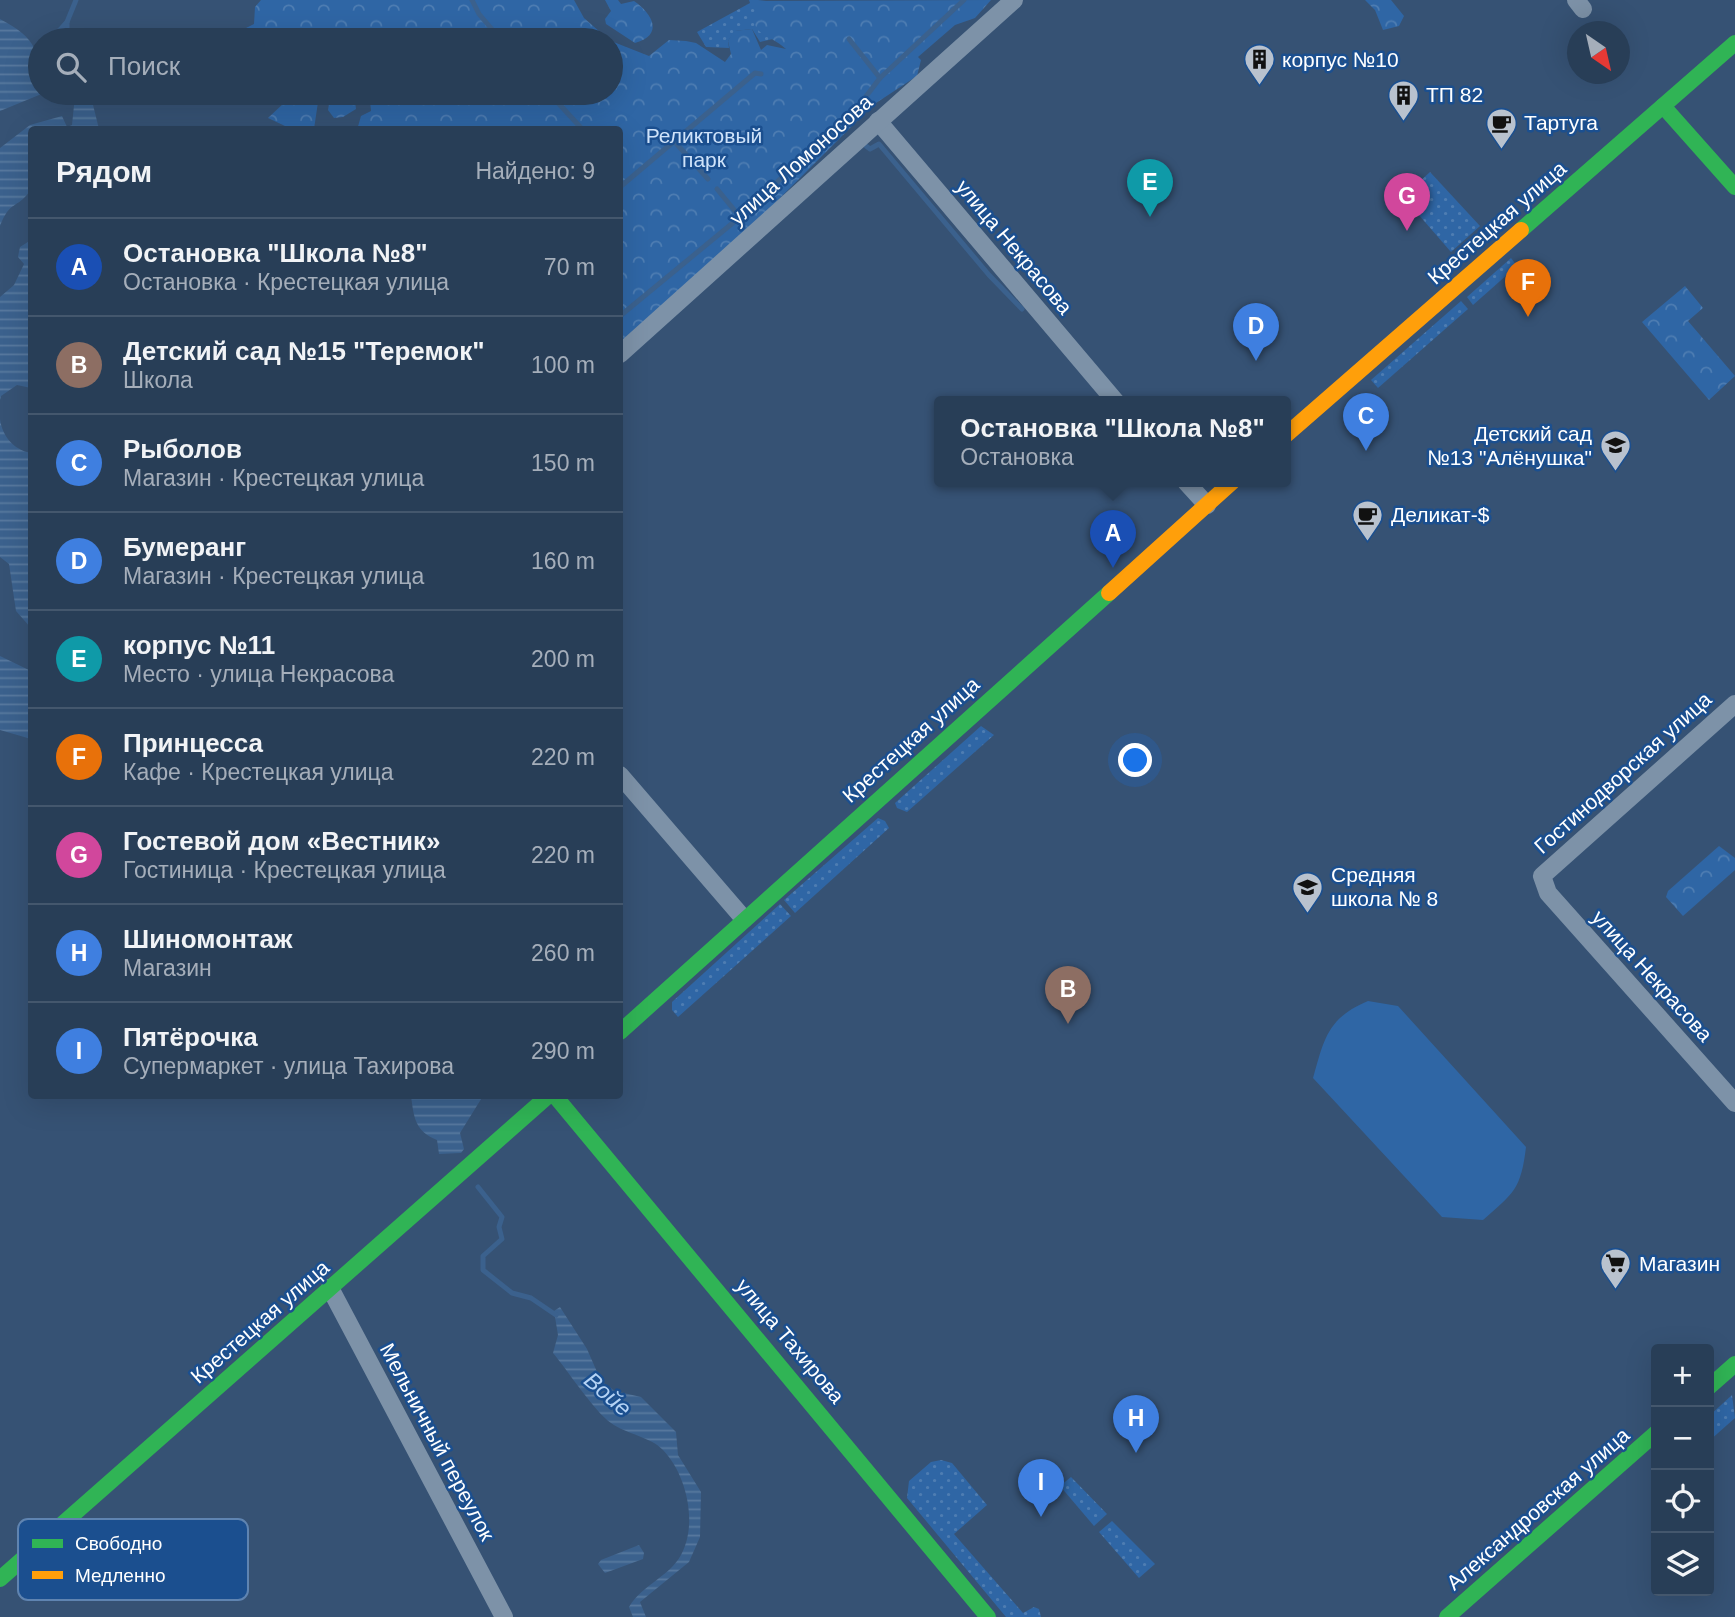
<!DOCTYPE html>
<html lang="ru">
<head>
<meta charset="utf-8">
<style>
  body { margin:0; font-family:Helvetica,sans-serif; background:#344961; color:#f1f3f6 }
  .controls { position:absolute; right:21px; bottom:21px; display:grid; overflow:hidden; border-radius:7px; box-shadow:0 7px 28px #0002 }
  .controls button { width:63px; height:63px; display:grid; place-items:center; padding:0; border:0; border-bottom:2px solid #44576d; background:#283e57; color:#f1f3f6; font:35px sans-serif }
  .compass { position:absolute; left:1567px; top:21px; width:63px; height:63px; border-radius:50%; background:#283e57; box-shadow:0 7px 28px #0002; rotate:146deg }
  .you { position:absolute; left:1136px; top:761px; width:24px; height:24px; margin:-18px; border:5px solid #fff; border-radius:50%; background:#1a73e8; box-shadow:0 0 0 10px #1a73e833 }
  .badge { display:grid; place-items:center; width:46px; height:46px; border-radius:50%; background:#8bbbb9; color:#fff; font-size:23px; font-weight:700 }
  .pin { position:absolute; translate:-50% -58px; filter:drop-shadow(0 2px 4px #0008) }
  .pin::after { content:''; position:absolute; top:37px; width:24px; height:21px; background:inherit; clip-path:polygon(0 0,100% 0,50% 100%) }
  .popup { position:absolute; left:934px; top:396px; width:357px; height:91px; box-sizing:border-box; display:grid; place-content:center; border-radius:7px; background:#283e57; filter:drop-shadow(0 2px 5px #0005); font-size:23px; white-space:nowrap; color:#a5aeba }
  .popup b { font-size:26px; color:#f1f3f6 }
  .popup::after { content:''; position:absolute; left:50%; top:100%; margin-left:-14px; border:14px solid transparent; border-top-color:#283e57 }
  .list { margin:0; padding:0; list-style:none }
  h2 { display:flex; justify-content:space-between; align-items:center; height:91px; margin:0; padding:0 28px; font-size:30px }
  h2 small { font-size:23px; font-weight:400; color:#a5aeba }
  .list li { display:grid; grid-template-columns:46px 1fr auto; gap:21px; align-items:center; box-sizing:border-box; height:98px; padding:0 28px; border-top:2px solid #44576d }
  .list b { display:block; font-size:26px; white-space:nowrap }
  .list p { margin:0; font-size:23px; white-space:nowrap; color:#a5aeba }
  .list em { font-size:23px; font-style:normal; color:#a5aeba }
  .icon { flex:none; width:38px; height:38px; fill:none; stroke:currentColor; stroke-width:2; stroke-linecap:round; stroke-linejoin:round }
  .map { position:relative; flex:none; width:1735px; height:1617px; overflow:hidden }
  .search { position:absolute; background:#283e57; box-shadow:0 7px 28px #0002; left:28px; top:28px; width:595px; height:77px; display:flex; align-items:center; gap:18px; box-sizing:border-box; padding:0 24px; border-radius:38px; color:#a5aeba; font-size:26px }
  .panel { position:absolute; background:#283e57; box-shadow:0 7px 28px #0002; left:28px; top:126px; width:595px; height:973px; border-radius:7px }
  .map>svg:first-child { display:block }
  .grass { fill:url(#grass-dots) }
  .forest { fill:url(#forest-crowns) }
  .pitch { fill:#2f66a5 }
  .water { fill:url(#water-rules) }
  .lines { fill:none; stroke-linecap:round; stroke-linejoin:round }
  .stream { stroke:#3b618d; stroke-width:5 }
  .street { stroke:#7d92a8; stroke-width:18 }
  .fast { stroke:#30b455; stroke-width:16 }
  .slow { stroke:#ff9f0a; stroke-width:16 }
  .labels { text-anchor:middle; stroke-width:5; stroke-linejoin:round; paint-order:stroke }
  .poi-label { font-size:21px; fill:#fff; stroke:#1b4f8f; text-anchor:start }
  .park-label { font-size:21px; fill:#cfe3fa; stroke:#1b4f8f }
  .street-label { font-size:21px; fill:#fff; stroke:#1b4f8f }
  .water-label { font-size:23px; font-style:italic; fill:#b5d3f5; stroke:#1b4f8f }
  .key { fill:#1b4f8f; stroke:#5f84b1; stroke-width:2 }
  .key-label { font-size:19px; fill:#fff }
</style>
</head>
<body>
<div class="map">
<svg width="1735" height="1617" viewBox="0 0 1735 1617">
  <defs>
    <pattern id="grass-dots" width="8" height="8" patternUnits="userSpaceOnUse" patternTransform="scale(1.75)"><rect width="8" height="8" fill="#2f66a5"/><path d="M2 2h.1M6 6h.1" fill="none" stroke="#4e7db2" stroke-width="1.8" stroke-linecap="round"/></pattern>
    <pattern id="forest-crowns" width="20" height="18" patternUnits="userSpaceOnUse" patternTransform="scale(1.75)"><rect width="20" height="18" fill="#2f66a5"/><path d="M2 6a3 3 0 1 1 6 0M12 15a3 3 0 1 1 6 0" fill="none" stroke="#4e7db2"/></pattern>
    <pattern id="water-rules" width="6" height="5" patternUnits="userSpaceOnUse" patternTransform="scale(1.75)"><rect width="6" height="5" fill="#3b618d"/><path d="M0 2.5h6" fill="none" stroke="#58799e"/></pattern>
  </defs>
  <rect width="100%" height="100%" fill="#365274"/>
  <g class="grass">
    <polygon points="749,0 766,0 758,1 773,39 760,42 752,29 735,31 728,41 729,48 706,47 697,32 750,3"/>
    <polygon points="1430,172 1480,226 1451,252 1405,199 1406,194"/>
    <polygon points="1511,258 1517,266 1473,305 1467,297"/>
    <polygon points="1461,301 1468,309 1378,388 1371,380"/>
    <polygon points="981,726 994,735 907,812 897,808 895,803"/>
    <polygon points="878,818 885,821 889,828 795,913 784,900"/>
    <polygon points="780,904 791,916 678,1017 672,1010 672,1002"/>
    <polygon points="1732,1395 1735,1418 1709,1441 1709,1416"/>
    <polygon points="941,1460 952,1463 987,1505 954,1534 1023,1613 1034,1607 1039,1609 1041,1617 1006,1617 907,1498 909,1481 931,1462"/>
    <polygon points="1071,1477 1107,1514 1094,1526 1060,1486"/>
    <polygon points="1112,1521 1155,1564 1139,1578 1099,1532"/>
  </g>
  <g class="forest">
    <polygon points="261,0 574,0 584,18 609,40 269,40 268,34 262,40 238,40 244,29 254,24 255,7"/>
    <path d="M605,0H618L621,4L634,1C653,14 664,35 635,43L606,24L605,19L611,11Z"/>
    <path d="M991,0L975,18L955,25L918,57L921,60L917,76L873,105L762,216L620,343V130H357L361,116L371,111L370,101L378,95L376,93H611V41L649,56L669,40L686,41L696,43L725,62L731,54L728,41L734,31L752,29L761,50L767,45L786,49C766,31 745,36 758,1Z"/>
    <polygon points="1365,0 1391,0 1404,16 1399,26 1383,30 1375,10"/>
    <polygon points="280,93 354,93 356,109 343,117 334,118 328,110 329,104 318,102 314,129 285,129 285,126 268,118 285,102 285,95"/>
    <polygon points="1685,286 1703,308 1688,321 1735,376 1709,400 1642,322"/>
    <polygon points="1719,846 1735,858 1735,870 1683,916 1666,897 1668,891"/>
  </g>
  <path class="pitch" d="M1368,1001L1398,1006L1526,1147C1521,1189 1514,1193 1483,1220L1442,1217L1313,1078C1324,1040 1327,1018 1368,1001Z"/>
  <g class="water">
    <path d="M0,19C38,39 40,52 40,93H44L0,111Z"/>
    <path d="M80,93H90L99,129L32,130C32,143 36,182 29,192C17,209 10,200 0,226V148L30,125L62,116L67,127L72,125L75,96Z"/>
    <polygon points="31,240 31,388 17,385 1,396 0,400 0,297 14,285 24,264 18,257 20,247"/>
    <path d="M0,419C2,436 14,450 31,453V628L16,611L9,564L0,557Z"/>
    <polygon points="0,656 31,671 31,739 0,730"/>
    <path d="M411,1096H483L460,1133L464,1149L461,1153L439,1154L437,1140C415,1131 414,1118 411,1096Z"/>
    <path d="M560,1307L587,1349L601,1381L615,1391L641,1397L676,1432L678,1455L701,1492L700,1537L689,1562L640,1602L646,1617H633L629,1607C643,1584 669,1577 681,1555C698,1524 687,1475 663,1450C651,1437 626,1434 611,1423C594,1411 568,1371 553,1353L558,1335L554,1311Z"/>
    <polygon points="639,1545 644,1553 643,1559 605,1573 598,1564 601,1560"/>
  </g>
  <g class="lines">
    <g class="stream">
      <polyline points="472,0 479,14 501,40"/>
      <polyline points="67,22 67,40"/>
      <polyline points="849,39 880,78"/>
      <polyline points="51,40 67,22 76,0"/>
      <polyline points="549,93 583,130"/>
      <polyline points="674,141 708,179"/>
      <polyline points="866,146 870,149 879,144 989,275 1022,309"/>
      <polyline points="620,187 755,73 761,74"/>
      <polyline points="717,189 740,217"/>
      <polyline points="620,316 740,217 861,103 880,78 964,0"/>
      <polyline points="478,1187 502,1217 499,1227 502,1239 483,1256 483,1270 512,1293 531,1298 556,1315"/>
    </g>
    <g class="street">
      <polyline points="1576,0 1583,9"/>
      <polyline points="878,121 1116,402"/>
      <polyline points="620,354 1014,0"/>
      <polyline points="1186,482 1207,505"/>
      <polyline points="1735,704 1542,876 1548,893 1735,1103"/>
      <polyline points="620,775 744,919"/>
      <polyline points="330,1288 504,1617"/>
    </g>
    <g class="fast">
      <polyline points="1663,106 1735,187"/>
      <polyline points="1521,230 1735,43"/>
      <polyline points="620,1032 1109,593"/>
      <polyline points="555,1096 988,1617"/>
      <polyline points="1709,1387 1735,1364"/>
      <polyline points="0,1579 548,1096"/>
      <polyline points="1447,1617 1656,1433"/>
    </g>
    <g class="slow">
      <polyline points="1286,435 1521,230"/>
      <polyline points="1109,593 1232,482"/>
    </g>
  </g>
  <defs>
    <symbol id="building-pin" viewBox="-11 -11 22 30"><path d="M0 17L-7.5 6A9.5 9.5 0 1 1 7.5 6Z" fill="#b9c2ce" stroke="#1b4f8f"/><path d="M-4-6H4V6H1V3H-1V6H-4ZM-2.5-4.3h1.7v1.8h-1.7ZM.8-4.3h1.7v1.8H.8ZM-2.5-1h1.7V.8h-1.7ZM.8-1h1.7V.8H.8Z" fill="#111"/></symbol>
    <symbol id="cafe-pin" viewBox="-11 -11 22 30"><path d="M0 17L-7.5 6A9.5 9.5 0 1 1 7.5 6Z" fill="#b9c2ce" stroke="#1b4f8f"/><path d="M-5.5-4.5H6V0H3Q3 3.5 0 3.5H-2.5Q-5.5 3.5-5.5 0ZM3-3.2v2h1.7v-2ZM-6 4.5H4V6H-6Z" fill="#111"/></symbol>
    <symbol id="school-pin" viewBox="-11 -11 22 30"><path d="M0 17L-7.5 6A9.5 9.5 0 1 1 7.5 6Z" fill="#b9c2ce" stroke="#1b4f8f"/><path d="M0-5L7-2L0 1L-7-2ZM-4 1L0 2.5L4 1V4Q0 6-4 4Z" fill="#111"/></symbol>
    <symbol id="supermarket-pin" viewBox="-11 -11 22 30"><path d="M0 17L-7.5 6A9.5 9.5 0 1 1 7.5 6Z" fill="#b9c2ce" stroke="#1b4f8f"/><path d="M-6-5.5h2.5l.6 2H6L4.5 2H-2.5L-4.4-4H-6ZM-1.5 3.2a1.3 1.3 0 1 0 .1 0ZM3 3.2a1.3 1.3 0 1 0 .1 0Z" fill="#111"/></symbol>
  </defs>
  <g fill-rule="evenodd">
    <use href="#building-pin" x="1242" y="42" width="35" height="47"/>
    <use href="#building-pin" x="1386" y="78" width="35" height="47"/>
    <use href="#cafe-pin" x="1484" y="106" width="35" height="47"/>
    <use href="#school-pin" x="1598" y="428" width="35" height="47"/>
    <use href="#cafe-pin" x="1350" y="498" width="35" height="47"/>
    <use href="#school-pin" x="1290" y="870" width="35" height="47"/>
    <use href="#supermarket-pin" x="1598" y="1246" width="35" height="47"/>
  </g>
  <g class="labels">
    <g class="poi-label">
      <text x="1282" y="67">корпус №10</text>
      <text x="1426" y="102">ТП 82</text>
      <text x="1524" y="130">Тартуга</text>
      <text x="1592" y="441" text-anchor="end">Детский сад<tspan x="1592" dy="24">№13 "Алёнушка"</tspan></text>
      <text x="1391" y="522">Деликат-$</text>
      <text x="1331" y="882">Средняя<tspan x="1331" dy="24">школа № 8</tspan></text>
      <text x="1639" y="1271">Магазин</text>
    </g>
    <g class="park-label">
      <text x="704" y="143">Реликтовый<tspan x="704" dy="24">парк</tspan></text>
    </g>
    <g class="street-label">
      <text transform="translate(801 160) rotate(-42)" y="7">улица Ломоносова</text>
      <text transform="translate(1497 223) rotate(-41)" y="7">Крестецкая улица</text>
      <text transform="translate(1014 247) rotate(50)" y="7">улица Некрасова</text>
      <text transform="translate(911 740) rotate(-42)" y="7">Крестецкая улица</text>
      <text transform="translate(1623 773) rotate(-42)" y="7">Гостинодворская улица</text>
      <text transform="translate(1652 976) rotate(48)" y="7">улица Некрасова</text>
      <text transform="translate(260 1322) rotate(-41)" y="7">Крестецкая улица</text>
      <text transform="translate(790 1341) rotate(50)" y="7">улица Тахирова</text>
      <text transform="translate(437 1442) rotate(62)" y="7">Мельничный переулок</text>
      <text transform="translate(1538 1509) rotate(-41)" y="7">Александровская улица</text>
    </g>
    <g class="water-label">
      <text transform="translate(608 1394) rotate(41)" y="8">Войе</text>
    </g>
  </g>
  <rect x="18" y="1519" width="230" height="81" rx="10" class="key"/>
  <rect x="32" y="1539" width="31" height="9" fill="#30b455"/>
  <rect x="32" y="1571" width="31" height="8" fill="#ff9f0a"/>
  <g class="key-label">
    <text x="75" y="1550">Свободно</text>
    <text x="75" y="1582">Медленно</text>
  </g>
</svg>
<div class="controls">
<button>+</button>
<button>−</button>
<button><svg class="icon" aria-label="locate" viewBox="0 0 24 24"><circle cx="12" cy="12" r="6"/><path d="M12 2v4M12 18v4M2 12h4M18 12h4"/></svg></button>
<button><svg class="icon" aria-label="layers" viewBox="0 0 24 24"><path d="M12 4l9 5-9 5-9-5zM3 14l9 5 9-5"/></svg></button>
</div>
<svg class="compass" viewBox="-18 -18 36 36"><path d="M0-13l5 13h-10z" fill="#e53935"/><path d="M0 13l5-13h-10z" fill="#a5aeba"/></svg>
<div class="you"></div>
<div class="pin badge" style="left:1113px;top:568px;background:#1a4fb4">A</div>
<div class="popup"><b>Остановка &quot;Школа №8&quot;</b>Остановка</div>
<div class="pin badge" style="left:1068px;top:1024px;background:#8d6e63">B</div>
<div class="pin badge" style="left:1366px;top:451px;background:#3f7fe0">C</div>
<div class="pin badge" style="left:1256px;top:361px;background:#3f7fe0">D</div>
<div class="pin badge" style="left:1150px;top:217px;background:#0f9aa8">E</div>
<div class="pin badge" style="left:1528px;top:317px;background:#e8710a">F</div>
<div class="pin badge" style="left:1407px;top:231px;background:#d1479c">G</div>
<div class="pin badge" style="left:1136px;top:1453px;background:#3f7fe0">H</div>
<div class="pin badge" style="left:1041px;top:1517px;background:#3f7fe0">I</div>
<div class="search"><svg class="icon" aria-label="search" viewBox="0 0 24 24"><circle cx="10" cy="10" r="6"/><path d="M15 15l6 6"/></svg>Поиск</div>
<section class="panel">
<h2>Рядом<small>Найдено: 9</small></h2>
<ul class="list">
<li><span class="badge" style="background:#1a4fb4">A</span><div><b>Остановка &quot;Школа №8&quot;</b><p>Остановка · Крестецкая улица</p></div><em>70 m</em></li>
<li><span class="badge" style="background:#8d6e63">B</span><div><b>Детский сад №15 &quot;Теремок&quot;</b><p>Школа</p></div><em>100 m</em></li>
<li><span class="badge" style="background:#3f7fe0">C</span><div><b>Рыболов</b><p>Магазин · Крестецкая улица</p></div><em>150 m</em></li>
<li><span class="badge" style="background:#3f7fe0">D</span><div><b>Бумеранг</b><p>Магазин · Крестецкая улица</p></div><em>160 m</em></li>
<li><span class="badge" style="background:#0f9aa8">E</span><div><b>корпус №11</b><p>Место · улица Некрасова</p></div><em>200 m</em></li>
<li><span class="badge" style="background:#e8710a">F</span><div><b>Принцесса</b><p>Кафе · Крестецкая улица</p></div><em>220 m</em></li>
<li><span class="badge" style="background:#d1479c">G</span><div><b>Гостевой дом «Вестник»</b><p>Гостиница · Крестецкая улица</p></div><em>220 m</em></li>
<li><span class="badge" style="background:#3f7fe0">H</span><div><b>Шиномонтаж</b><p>Магазин</p></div><em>260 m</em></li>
<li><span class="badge" style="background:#3f7fe0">I</span><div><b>Пятёрочка</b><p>Супермаркет · улица Тахирова</p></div><em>290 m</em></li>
</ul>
</section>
</div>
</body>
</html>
